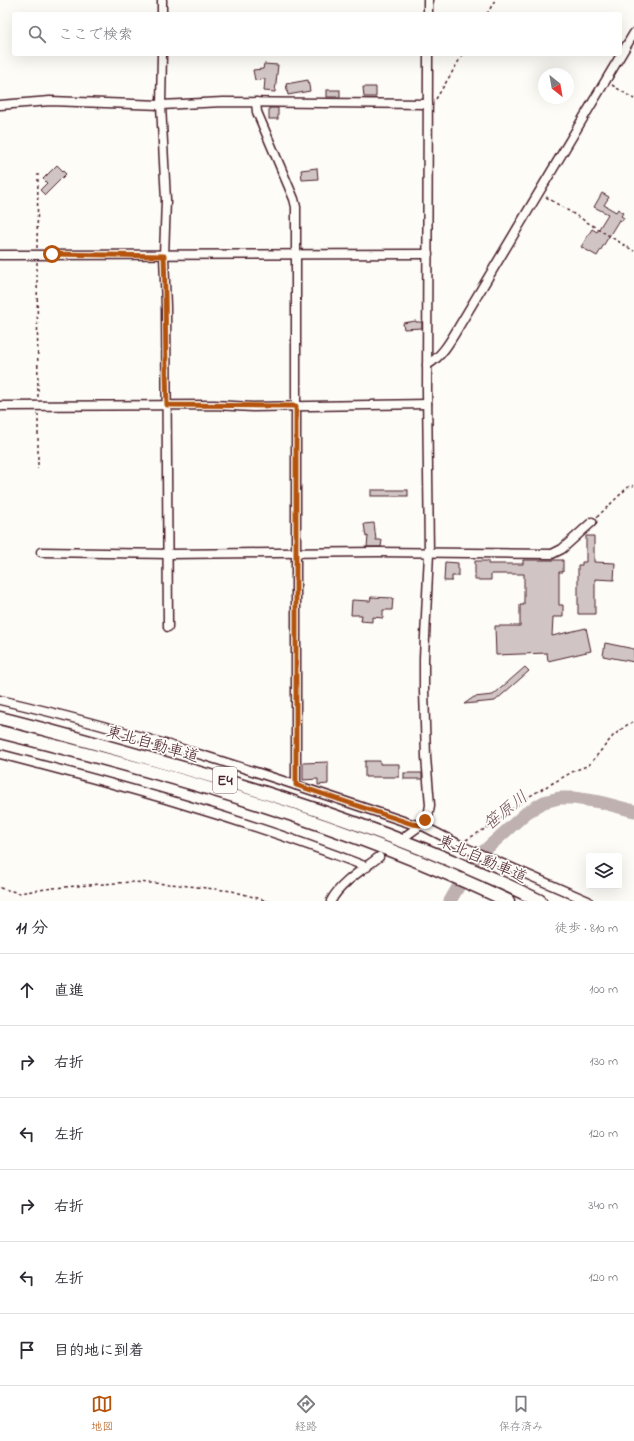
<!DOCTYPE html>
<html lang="ja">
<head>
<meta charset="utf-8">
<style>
  body { margin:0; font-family:"Indie Flower","Klee One",sans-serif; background:#f2f2f3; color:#2b2b33 }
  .controls { position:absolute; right:12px; bottom:12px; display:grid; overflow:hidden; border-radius:4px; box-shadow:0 4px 16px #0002 }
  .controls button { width:36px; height:36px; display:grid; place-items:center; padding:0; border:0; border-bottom:1px solid #e1e1e2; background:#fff; color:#2b2b33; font:20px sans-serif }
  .compass { position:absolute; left:538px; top:68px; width:36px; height:36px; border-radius:50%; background:#fff; box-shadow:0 4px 16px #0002; rotate:149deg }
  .stop { position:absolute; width:12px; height:12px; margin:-9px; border:3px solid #b45309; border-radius:50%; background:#fff }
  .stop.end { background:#b45309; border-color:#fff; box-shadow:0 1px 4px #0008 }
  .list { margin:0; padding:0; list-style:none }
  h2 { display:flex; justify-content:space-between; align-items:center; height:52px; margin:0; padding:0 16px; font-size:17px }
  h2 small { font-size:13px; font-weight:400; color:#7c7c81 }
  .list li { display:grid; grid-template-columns:26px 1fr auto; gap:12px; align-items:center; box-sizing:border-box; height:72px; padding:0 16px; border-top:1px solid #e1e1e2 }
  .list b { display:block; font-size:15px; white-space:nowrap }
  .list em { font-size:13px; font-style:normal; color:#7c7c81 }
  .icon { flex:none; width:22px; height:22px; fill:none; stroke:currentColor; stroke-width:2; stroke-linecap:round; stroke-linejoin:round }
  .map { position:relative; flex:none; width:634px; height:901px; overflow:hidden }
  .search { position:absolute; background:#fff; box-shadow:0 4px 16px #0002; left:12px; right:12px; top:12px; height:44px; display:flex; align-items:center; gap:10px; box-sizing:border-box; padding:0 14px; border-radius:4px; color:#7c7c81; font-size:15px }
  .sheet { height:484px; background:#fff }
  nav { display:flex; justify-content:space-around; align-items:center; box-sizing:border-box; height:56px; border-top:1px solid #e1e1e2; background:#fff; font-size:11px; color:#7c7c81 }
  nav a { display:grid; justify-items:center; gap:2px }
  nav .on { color:#b45309 }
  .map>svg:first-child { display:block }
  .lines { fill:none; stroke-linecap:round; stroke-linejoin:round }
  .river { stroke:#c0b1b1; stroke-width:13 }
  .building { fill:#d0c5c4; stroke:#4a1f2b }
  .minor-casing { stroke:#4a1f2b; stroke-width:11 }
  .highway-casing { stroke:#4a1f2b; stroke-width:15 }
  .path { stroke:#4a1f2b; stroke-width:1.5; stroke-dasharray:3 3; stroke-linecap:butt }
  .minor { stroke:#fdfcf7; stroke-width:8 }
  .highway { stroke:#fdfcf7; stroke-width:12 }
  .route { stroke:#b45309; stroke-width:5 }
  .labels { text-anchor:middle; stroke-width:3.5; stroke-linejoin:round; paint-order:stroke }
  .shield { fill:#fdfcf7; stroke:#806168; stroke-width:1 }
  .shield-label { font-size:15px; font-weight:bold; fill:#4a1f2b }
  .street-label { font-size:16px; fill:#4a1f2b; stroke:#fdfcf7 }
  .water-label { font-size:17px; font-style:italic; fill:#73525a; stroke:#fdfcf7 }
</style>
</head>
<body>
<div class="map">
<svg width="634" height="901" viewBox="0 0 634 901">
  <rect width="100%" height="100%" fill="#fdfcf7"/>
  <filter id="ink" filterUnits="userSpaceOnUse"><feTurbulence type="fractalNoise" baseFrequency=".025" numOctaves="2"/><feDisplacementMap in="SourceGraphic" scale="8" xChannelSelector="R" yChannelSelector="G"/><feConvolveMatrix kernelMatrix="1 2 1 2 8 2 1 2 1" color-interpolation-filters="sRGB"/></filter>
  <g filter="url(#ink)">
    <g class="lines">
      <polyline class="river" points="450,901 474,860 526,813 544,802 559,798 574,798 600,802 634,811"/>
    </g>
    <g class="building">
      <polygon points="264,64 278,65 275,92 264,91 265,79 255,80 253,70 263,69"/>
      <polygon points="308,80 310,91 288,95 286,84"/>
      <polygon points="363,87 376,87 376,97 364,97"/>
      <rect x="327" y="90" width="13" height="7"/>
      <rect x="269" y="108" width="9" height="11"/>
      <polygon points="57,165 66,174 45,195 40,190 47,183 43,179"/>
      <polygon points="317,168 318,179 302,180 301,170"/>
      <polygon points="602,193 609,197 604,205 616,212 618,209 623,213 621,216 624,218 622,221 619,220 597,256 581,247 592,229 597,232 608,214 594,207"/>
      <polygon points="416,321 416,322 422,322 422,328 404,329 403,323"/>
      <rect x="371" y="490" width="37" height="6"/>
      <polygon points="374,523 376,540 382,540 381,547 367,547 368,536 366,537 364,524"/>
      <polygon points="586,536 594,536 594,562 615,563 614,580 595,579 595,614 578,614 578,565 582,565 582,562 586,562"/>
      <polygon points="523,560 563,560 563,572 559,572 559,605 563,605 563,617 553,617 552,636 586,628 591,651 548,661 547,653 496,655 495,626 520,626 520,605 524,605 524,574 491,574 491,580 475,580 475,561 488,561 488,564 523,564"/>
      <polygon points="445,562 458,563 458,576 452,576 452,581 444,581"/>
      <polygon points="371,597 393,598 392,610 383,610 383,618 372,617 372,622 361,621 362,615 351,615 352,600 370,601"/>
      <polygon points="605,643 634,649 634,662 603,656"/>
      <polygon points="525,667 529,671 495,701 464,704 474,697 493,695"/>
      <polygon points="365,761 380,761 380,764 399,764 399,777 365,777"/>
      <polygon points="328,762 328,784 318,785 318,779 303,780 303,763"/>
      <rect x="404" y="773" width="18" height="6"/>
    </g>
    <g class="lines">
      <defs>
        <g id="minor">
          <polyline points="162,0 162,14"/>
          <polyline points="428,0 428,14"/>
          <polyline points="162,54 161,105 166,200 164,256 166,307 168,627"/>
          <polyline points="256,102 257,112 294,199 296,207 296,785"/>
          <polyline points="0,105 50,101 161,105 223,102 428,104"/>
          <polyline points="0,255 428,254"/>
          <path d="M427,365C443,356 452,338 461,323L634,33"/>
          <polyline points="0,406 214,405 253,407 427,404"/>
          <polyline points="41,552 169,554 378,552 552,554 562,549 592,522"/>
          <path d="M0,700C140,732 276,778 412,824L421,825L466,848L588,901"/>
          <path d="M0,754C124,786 248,820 367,867"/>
          <polyline points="407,835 421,825 428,817 430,805 426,757 424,690 424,658 429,553 427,390 428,54"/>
          <path d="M331,901C339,884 365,868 379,857"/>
        </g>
        <g id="highway">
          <path d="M0,718C53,731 105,746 158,761C288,797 418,841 540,901"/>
          <path d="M0,732C173,775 347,824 508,901"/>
        </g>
      </defs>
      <use href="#minor" class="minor-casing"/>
      <use href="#highway" class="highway-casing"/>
      <g class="path">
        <polyline points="487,14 495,0"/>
        <polyline points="612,85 634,99"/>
        <polyline points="436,99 463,54"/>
        <polyline points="546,197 634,251"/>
        <polyline points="37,248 38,174"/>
        <polyline points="37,262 38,398"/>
        <polyline points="38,414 38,469"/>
        <polyline points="597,517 627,488 631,485 634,486"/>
        <polyline points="466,840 490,826 528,797 574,771 589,765 613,736 627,725 634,721"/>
        <polyline points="0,888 19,893 53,888 89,885 131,882 171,884 232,891 268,901"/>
      </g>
      <use href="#minor" class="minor"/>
      <use href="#highway" class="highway"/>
    </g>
  </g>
  <g class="lines" filter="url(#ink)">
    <path class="route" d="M52,254L164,256C166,305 165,355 167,405L296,406V785L412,824L421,825L425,820"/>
  </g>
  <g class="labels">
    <rect class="shield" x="213" y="767" width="24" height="26" rx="3"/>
    <g class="shield-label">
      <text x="225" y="785">E4</text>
    </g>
    <g class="street-label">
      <text transform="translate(153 743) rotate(16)" y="6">東北自動車道</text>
      <text transform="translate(483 858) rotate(24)" y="6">東北自動車道</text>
    </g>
    <g class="water-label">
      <text transform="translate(505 810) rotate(-39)" y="6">笹原川</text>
    </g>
  </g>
</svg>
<div class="controls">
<button><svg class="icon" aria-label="layers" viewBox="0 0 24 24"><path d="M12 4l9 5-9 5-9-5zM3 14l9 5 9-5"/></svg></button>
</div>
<svg class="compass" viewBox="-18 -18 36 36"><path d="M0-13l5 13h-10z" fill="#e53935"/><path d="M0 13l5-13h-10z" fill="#7c7c81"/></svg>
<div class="stop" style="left:52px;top:254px"></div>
<div class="stop end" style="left:425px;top:820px"></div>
<div class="search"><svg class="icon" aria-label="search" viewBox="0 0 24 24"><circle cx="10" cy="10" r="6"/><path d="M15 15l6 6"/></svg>ここで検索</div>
</div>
<section class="sheet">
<h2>11 分<small>徒歩 · 810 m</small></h2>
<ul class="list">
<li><svg class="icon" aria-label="ahead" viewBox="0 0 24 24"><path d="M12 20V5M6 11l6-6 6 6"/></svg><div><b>直進</b></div><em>100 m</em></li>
<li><svg class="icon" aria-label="right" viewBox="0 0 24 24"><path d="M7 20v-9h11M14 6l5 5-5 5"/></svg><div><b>右折</b></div><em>130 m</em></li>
<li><svg class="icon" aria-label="left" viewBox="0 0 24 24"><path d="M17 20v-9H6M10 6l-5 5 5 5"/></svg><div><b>左折</b></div><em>120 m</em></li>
<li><svg class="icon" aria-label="right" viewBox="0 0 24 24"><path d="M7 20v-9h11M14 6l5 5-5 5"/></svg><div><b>右折</b></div><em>340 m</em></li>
<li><svg class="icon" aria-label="left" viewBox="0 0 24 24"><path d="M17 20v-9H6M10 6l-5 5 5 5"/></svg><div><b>左折</b></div><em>120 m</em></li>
<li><svg class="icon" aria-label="arrive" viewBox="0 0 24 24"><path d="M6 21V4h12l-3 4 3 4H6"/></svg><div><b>目的地に到着</b></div></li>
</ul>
</section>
<nav>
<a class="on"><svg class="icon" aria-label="map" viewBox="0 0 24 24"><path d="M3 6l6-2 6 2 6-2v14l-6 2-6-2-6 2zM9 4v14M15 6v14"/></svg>地図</a>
<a><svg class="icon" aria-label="directions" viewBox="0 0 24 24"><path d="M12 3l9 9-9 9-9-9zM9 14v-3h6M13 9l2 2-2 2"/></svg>経路</a>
<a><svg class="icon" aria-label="saved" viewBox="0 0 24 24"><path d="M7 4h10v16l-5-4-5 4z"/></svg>保存済み</a>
</nav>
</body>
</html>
